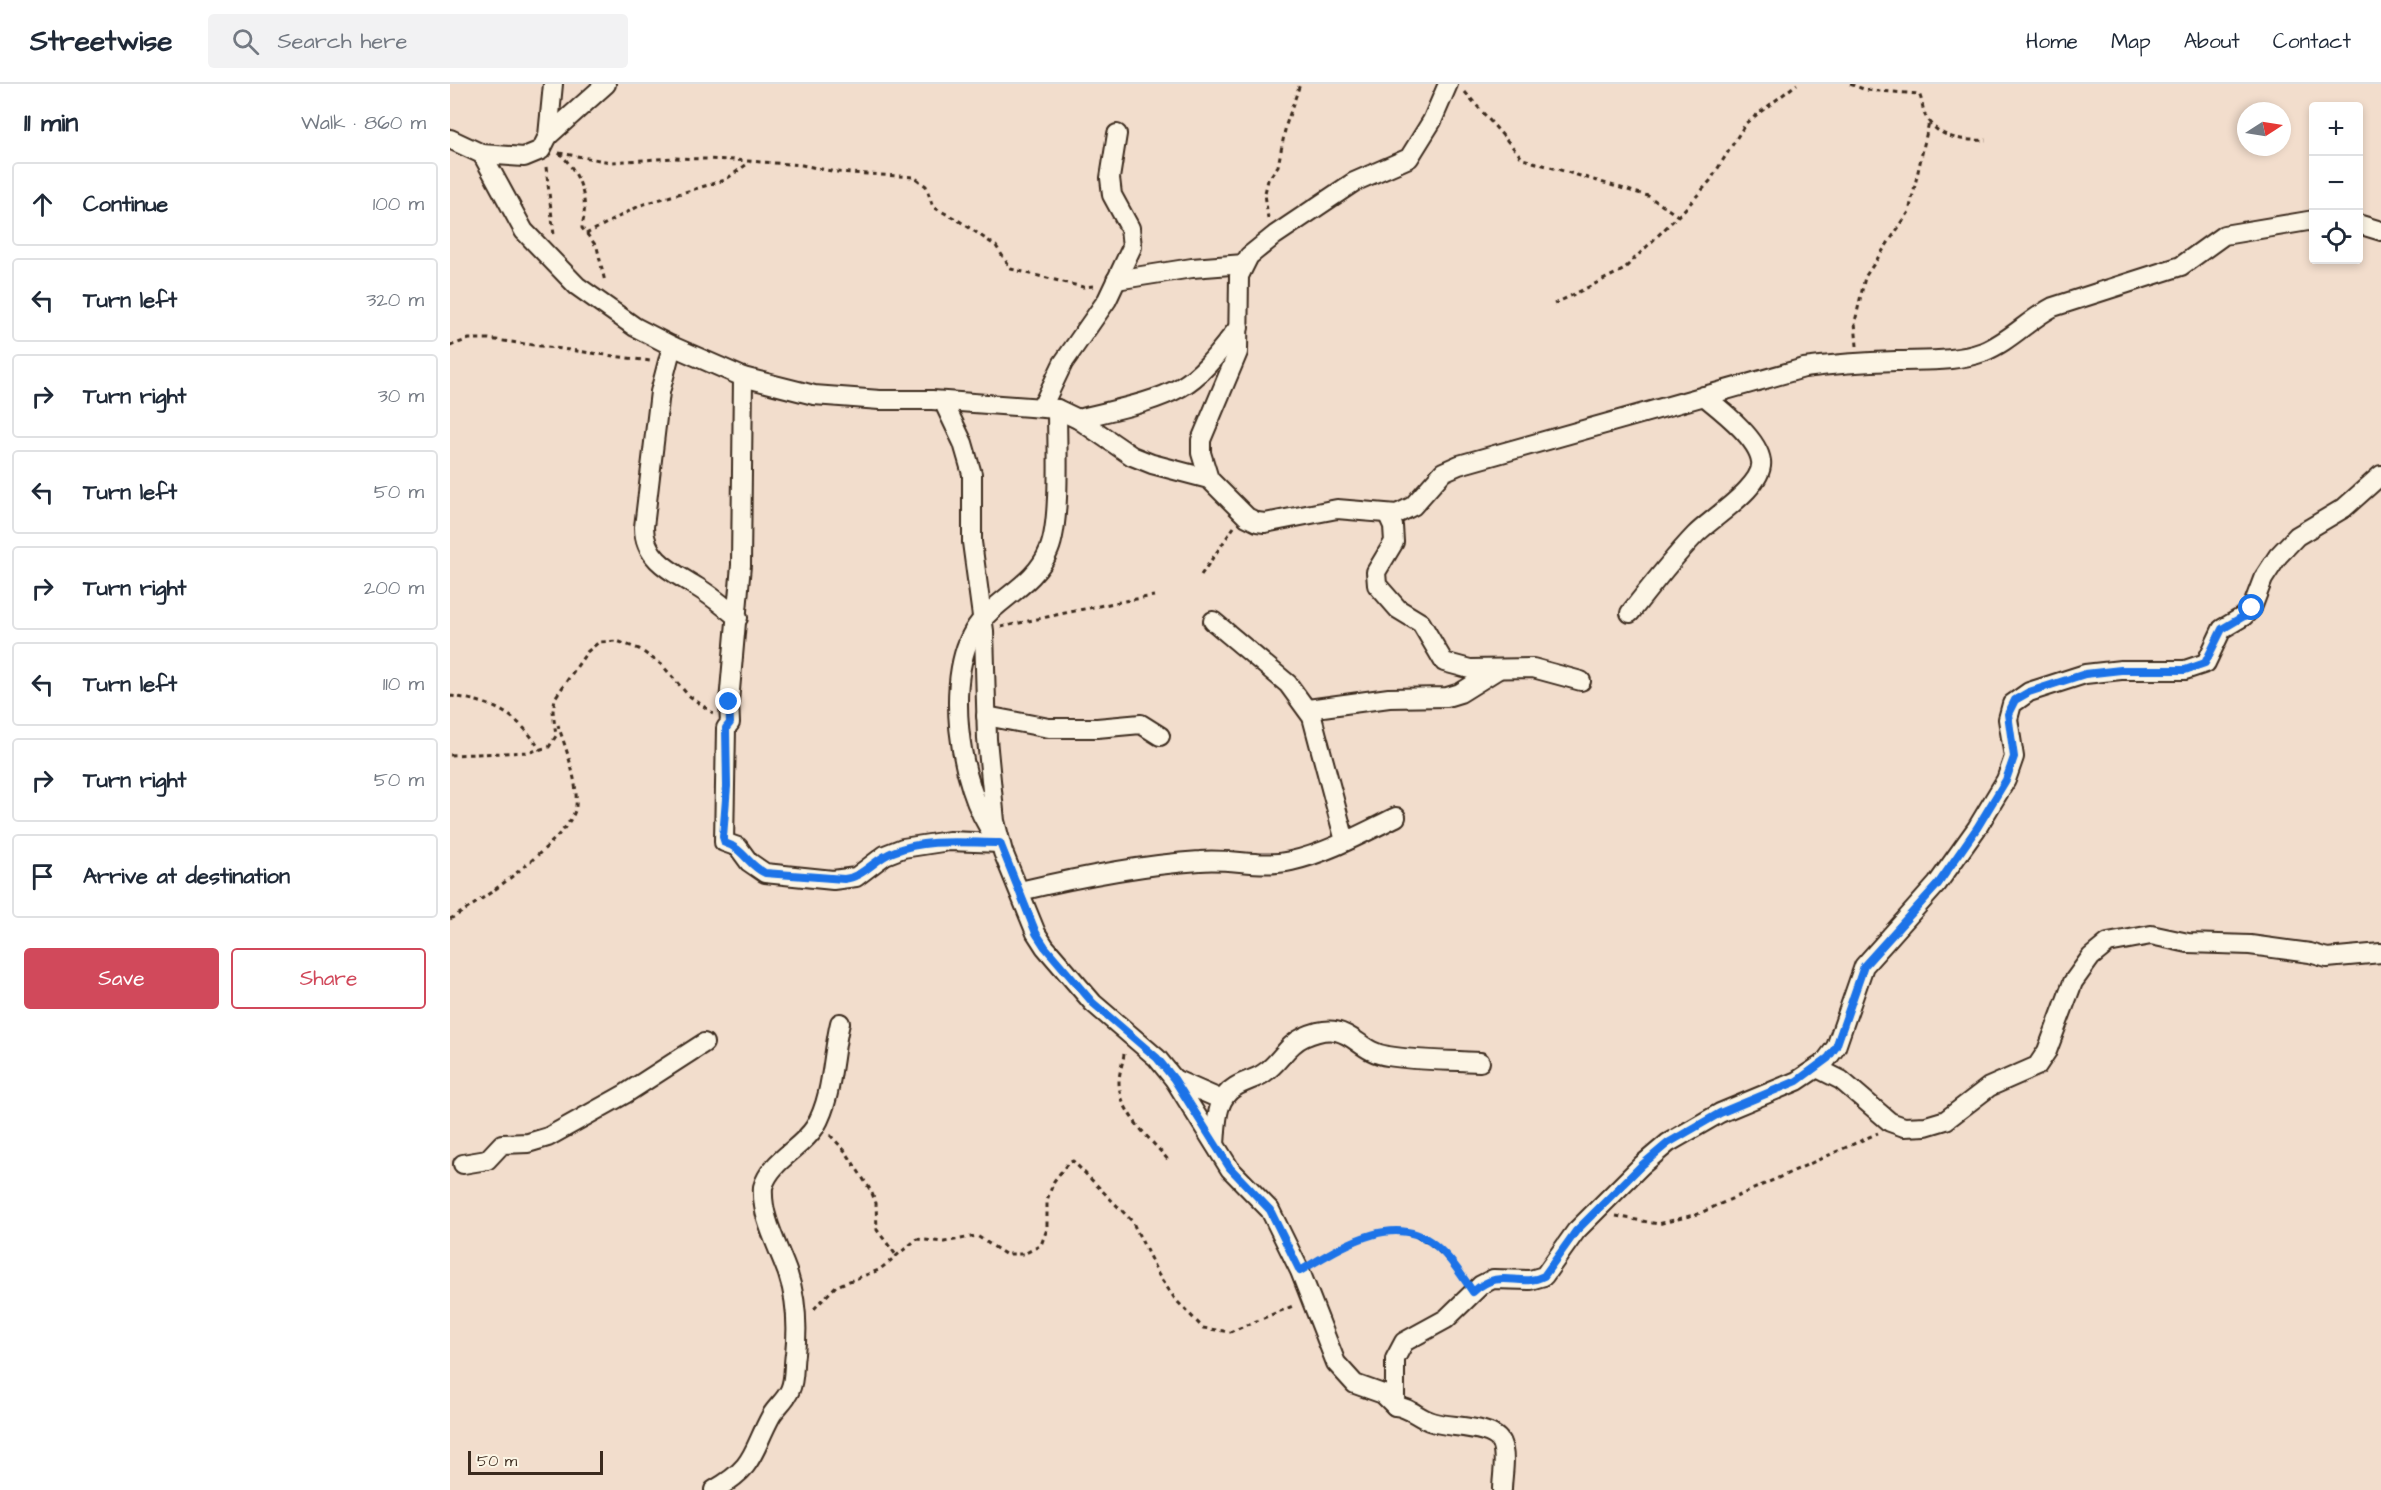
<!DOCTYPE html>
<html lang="en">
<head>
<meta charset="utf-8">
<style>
  body { margin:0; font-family:"Architects Daughter",sans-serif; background:#f2f2f3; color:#1f2937 }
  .controls { position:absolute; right:18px; top:18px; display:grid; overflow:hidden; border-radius:6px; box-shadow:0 3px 9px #0003 }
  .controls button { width:54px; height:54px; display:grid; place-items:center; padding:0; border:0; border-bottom:2px solid #e0e1e3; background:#fff; color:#1f2937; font:30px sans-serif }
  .compass { position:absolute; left:1787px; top:18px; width:54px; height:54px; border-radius:50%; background:#fff; box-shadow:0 3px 9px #0003; rotate:78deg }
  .scale { position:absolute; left:18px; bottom:15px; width:135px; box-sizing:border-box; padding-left:6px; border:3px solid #3b2a1e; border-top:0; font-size:16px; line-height:21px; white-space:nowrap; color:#3b2a1e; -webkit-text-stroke:4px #fcf5e5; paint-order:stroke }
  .stop { position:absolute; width:18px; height:18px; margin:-14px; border:4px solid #1a73e8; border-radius:50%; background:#fff }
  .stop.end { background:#1a73e8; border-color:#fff; box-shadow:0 2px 6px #0008 }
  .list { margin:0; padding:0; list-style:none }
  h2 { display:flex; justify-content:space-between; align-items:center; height:78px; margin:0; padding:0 24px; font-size:26px }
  h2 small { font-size:20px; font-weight:400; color:#747a83 }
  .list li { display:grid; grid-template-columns:39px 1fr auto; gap:18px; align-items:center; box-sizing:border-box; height:84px; margin:0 12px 12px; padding:0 12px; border:2px solid #e0e1e3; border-radius:6px }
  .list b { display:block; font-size:22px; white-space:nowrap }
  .list em { font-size:20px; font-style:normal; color:#747a83 }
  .actions { display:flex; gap:12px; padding:18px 24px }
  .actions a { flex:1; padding:14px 0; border:2px solid #d1495b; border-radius:6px; text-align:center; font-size:21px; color:#d1495b }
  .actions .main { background:#d1495b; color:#fff }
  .icon { flex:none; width:33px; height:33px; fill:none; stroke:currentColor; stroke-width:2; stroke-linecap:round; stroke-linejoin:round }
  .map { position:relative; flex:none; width:1931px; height:1406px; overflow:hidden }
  header { display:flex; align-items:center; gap:36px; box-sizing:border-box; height:84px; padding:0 30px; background:#fff; border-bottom:2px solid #e0e1e3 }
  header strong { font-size:28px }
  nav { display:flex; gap:33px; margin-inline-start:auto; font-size:21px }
  .search { width:420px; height:54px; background:#f2f2f3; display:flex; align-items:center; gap:15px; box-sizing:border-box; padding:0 21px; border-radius:6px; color:#747a83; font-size:22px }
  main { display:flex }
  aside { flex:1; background:#fff }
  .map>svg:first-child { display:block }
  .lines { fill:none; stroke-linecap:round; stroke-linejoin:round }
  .minor-casing { stroke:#3b2a1e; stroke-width:22 }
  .path { stroke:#3b2a1e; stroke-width:3; stroke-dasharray:4.5 4.5; stroke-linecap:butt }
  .minor { stroke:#fcf5e5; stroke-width:18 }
  .route { stroke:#1a73e8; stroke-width:8 }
</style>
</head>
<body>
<header>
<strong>Streetwise</strong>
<div class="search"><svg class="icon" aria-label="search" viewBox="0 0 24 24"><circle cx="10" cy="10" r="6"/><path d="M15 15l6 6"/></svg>Search here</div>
<nav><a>Home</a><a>Map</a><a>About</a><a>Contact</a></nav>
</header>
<main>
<aside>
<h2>11 min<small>Walk · 860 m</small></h2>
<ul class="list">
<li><svg class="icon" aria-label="ahead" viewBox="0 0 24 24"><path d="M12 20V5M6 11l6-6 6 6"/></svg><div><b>Continue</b></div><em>100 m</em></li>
<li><svg class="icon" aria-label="left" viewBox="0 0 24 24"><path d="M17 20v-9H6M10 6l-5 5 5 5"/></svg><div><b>Turn left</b></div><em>320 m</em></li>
<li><svg class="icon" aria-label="right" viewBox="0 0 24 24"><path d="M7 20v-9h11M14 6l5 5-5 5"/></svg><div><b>Turn right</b></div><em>30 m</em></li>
<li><svg class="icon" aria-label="left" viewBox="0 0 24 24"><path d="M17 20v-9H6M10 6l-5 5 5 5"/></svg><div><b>Turn left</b></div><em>50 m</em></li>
<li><svg class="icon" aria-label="right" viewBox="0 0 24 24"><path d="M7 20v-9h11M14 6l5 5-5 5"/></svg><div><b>Turn right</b></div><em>200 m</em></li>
<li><svg class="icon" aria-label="left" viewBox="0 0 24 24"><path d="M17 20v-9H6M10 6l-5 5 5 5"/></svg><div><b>Turn left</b></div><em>110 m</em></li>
<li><svg class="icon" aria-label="right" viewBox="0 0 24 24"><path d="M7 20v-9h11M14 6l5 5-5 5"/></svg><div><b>Turn right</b></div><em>50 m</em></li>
<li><svg class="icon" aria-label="arrive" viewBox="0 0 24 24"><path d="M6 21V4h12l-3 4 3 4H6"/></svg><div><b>Arrive at destination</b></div></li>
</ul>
<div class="actions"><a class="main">Save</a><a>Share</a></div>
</aside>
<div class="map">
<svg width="1931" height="1406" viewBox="0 0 1931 1406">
  <rect width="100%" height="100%" fill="#f2ddcc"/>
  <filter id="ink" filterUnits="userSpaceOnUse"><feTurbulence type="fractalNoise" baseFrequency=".0167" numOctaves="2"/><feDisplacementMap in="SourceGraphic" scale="12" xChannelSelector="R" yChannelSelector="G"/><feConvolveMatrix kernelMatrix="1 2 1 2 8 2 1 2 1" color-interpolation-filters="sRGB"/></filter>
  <g filter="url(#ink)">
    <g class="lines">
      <defs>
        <g id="minor">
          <polyline points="98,52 156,0"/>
          <path d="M0,55L32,70L74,147L127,202L185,243L222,262L293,293L364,311L430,316H482L607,325L628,335L682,372L702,380L759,395L797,433L807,438L815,439L887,425L947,430L963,422L993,388L1009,381L1354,284C1385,280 1415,278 1446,277C1475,276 1506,278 1533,268C1559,258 1578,236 1603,223L1731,182L1774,151L1864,136"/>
          <polyline points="32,70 74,73 91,66 98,52 103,0"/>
          <polyline points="1908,140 1931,147"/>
          <polyline points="666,196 742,184 794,180"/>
          <path d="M222,262L210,308L194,443C194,476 223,488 247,503C262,512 275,523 288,534"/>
          <polyline points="293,293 291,481 279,618 280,639 276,644 274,758 288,763 299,778 315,789 383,796 406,793 435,771 453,764 499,757 550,759"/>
          <path d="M493,317L513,359L522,390V458L534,547L537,655L545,737L553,768L586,849L595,863L643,919L707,974L724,995L780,1085L820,1126L850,1187L886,1279L905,1300L933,1310L945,1322C960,1323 968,1334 982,1338C999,1344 1044,1341 1051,1359C1057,1373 1052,1392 1052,1406"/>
          <polyline points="592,323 613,279 657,216 682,163 680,144 662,111 660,94 667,50"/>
          <path d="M628,335C661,326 701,320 731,303C754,290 772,264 789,243"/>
          <polyline points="759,395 751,369 751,356 788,268 789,192 799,172 825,151 904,98 959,74 982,37 998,0"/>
          <polyline points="938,431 943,442 944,458 926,488 927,501 948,525 971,539 994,578 1020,585 1083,584 1131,597"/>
          <path d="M1180,529C1201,502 1222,475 1245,451C1260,435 1315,402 1311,377C1308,354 1271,326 1254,312"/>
          <polyline points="763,537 838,600 862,633 895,757"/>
          <polyline points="858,625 939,614 997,613 1010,609 1047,586"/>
          <polyline points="536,632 599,644 647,644 691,640 710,652"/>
          <path d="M544,751C509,705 491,585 530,538C552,512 586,499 599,466C611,438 607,359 607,325"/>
          <path d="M570,807C629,793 689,781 750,777C781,774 811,784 841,777C877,769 913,749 946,733"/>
          <polyline points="1367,984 1391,996 1440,1038 1454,1043 1476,1042 1496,1036 1539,1003 1587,982 1597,967 1623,898 1641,873 1658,859 1701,851 1738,859 1800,861 1860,869 1877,874 1931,869"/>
          <polyline points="724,995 772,1016"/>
          <path d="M765,1060C767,1039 765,1015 785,1003C794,997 806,995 814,989C830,979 836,961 854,953C900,932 904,968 938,972C968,977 1000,976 1030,978"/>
          <polyline points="13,1080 37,1076 52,1060 78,1059 98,1053 175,1010 254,959"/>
          <polyline points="945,1322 945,1275 954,1258 996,1235 1031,1201 1043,1195 1080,1196 1094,1192 1126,1147 1192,1081 1218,1059 1270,1029 1347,997 1374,979 1386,963 1414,882 1487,800 1527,744 1556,696 1564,673 1558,635 1562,620 1579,608 1635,590 1671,586 1735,586 1756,579 1772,545 1794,532 1802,524 1813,495 1828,472 1847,452 1894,424 1931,391"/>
          <path d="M264,1406C306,1382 301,1369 321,1332C326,1323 335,1317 340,1306C345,1295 343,1282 345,1270C348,1242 347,1217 338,1190C328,1161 311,1134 313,1103C320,1077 351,1065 365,1043C383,1013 382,972 390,939"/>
        </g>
      </defs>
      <use href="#minor" class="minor-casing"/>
      <g class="path">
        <path d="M1400,0L1416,6L1469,10C1473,17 1472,26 1476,33C1488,55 1515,57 1536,56"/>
        <polyline points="1015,8 1073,75 1198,112 1228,132"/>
        <polyline points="109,69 161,78 224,74 284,76 352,81 386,88 464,93 476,102 483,123 508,136 546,162 561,185 633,203 643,202"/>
        <path d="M109,69C125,83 137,108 134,130C134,136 132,139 132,144L147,163L155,198"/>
        <polyline points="96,83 104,151"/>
        <polyline points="818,135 815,109 818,96 828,82 836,41 850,0"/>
        <polyline points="136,150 191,121 275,96 300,78"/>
        <polyline points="1104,220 1173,186 1238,122 1260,97 1296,39 1347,0"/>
        <polyline points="0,262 19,255 39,255 200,277"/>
        <polyline points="1407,262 1405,238 1415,193 1459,128 1479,38"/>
        <polyline points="751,491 784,443"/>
        <path d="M551,543C602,532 653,520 704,512"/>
        <path d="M0,612C41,617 69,630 90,666"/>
        <polyline points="0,671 80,668 99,663 106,652 103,627 105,614 137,568 149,558 167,557 189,565 212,581 238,611 263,629"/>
        <path d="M0,835C27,821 124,751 126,722C128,696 116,665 108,641"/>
        <path d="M674,970C673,979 669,988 669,998C669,1029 701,1055 719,1077"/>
        <polyline points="380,1051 396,1068 421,1107 426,1119 427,1146 446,1171"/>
        <polyline points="1166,1132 1208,1140 1248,1130 1428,1049"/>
        <path d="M865,1178C930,1141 964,1128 1013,1194"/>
        <polyline points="364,1225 386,1202 429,1186 467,1155 494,1158 527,1152 555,1170 574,1170 591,1161 597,1145 597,1116 604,1097 618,1079 623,1077 682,1137 708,1190 725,1215 753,1244 780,1248 845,1221"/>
      </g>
      <use href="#minor" class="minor"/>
    </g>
  </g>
  <g class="lines" filter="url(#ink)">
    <path class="route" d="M279,618L280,639L276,644L277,702L273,753L275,759C293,764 298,781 315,789L394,795C414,793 424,775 443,768C477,754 514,759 550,759L586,849L595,863L643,919L707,974L724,995L780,1084L820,1126L850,1187C888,1165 943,1126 985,1161C1001,1174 1012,1192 1023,1208C1052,1182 1068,1205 1094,1192L1126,1147L1192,1081L1218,1059L1270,1029L1347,997L1378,974L1386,963L1414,882L1488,800L1527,744L1556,696L1564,673L1558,630L1565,616L1579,608L1635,590L1671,586H1735L1755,579L1772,545L1794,532L1802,524"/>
  </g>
</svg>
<div class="controls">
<button>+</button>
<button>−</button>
<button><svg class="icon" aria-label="locate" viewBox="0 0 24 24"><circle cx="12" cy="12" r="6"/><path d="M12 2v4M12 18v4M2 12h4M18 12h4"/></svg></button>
</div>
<svg class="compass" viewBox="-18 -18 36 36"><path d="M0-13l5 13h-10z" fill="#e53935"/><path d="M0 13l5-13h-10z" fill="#747a83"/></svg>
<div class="scale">50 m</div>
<div class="stop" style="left:1802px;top:524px"></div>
<div class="stop end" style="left:279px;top:618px"></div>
</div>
</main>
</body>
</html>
